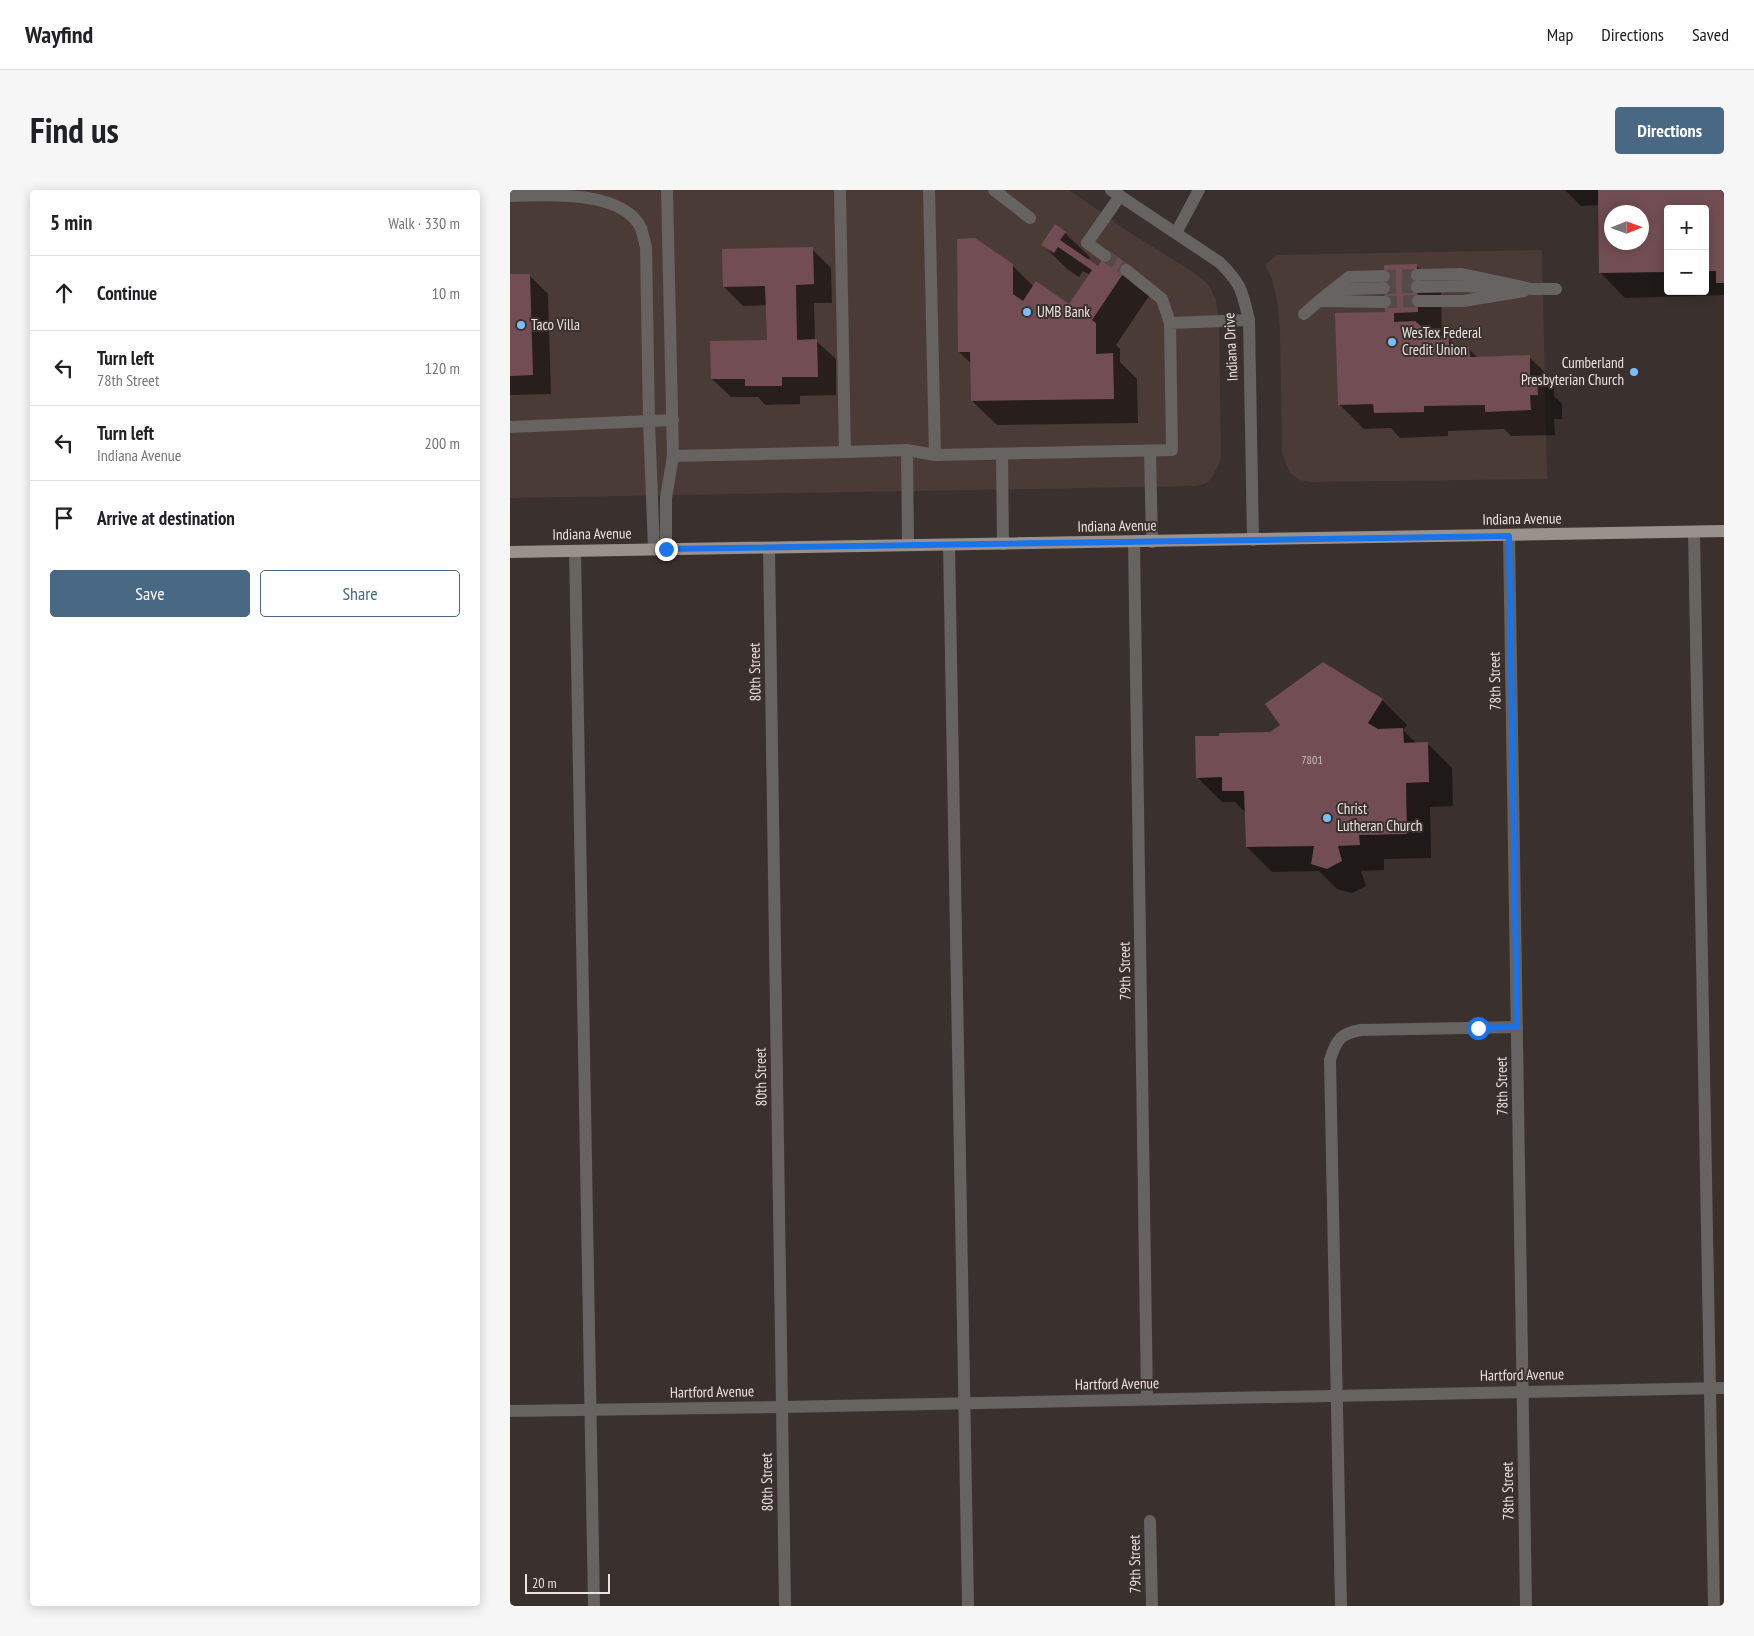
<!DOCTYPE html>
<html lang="en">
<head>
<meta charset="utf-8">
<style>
  body { margin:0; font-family:"PT Sans Narrow",sans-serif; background:#f6f6f6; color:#202124 }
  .controls { position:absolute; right:15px; top:15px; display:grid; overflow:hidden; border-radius:5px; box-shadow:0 2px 12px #0003 }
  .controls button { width:45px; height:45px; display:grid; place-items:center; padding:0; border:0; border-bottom:1px solid #e0e0e0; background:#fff; color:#202124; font:25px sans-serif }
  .compass { position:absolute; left:1094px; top:15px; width:45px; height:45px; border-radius:50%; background:#fff; box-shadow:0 2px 12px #0003; rotate:89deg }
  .scale { position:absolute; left:15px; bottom:12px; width:85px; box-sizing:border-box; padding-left:5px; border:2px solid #eae3e2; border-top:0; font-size:14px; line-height:18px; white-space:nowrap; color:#eae3e2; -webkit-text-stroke:4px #3a302d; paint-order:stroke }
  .stop { position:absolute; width:15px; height:15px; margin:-11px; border:4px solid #1a73e8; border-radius:50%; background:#fff }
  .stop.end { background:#1a73e8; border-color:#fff; box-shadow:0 1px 5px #0008 }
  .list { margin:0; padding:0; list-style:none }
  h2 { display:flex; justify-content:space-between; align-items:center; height:65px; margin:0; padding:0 20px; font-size:21px }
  h2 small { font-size:16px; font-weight:400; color:#757577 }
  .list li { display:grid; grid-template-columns:32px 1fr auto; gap:15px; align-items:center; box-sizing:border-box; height:75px; padding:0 20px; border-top:1px solid #e0e0e0 }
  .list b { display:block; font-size:19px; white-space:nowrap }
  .list p { margin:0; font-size:16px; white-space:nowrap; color:#757577 }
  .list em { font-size:16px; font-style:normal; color:#757577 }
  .actions { display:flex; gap:10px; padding:15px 20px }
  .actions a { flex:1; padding:11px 0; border:1px solid #486883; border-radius:5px; text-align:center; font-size:18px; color:#486883 }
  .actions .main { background:#486883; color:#fff }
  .icon { flex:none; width:28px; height:28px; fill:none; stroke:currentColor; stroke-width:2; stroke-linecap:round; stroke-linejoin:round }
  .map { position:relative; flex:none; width:1214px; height:1416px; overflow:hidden; border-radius:5px }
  header { display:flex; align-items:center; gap:30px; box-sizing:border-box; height:70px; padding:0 25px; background:#fff; border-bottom:1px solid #e0e0e0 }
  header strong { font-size:24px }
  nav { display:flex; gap:28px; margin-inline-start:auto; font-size:18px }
  .intro { display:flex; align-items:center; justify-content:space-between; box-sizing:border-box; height:120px; padding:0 30px }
  h1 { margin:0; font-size:35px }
  .button { padding:12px 22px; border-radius:5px; background:#486883; color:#fff; font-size:18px; font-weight:700 }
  main { display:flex; gap:30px; padding:0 30px }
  aside { flex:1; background:#fff; border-radius:5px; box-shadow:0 2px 12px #0003 }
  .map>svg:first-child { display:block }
  .built { fill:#4b3b37 }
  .shadow { fill:#0007; fill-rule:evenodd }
  .building { fill:#724d54; fill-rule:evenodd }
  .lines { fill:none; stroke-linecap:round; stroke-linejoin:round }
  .minor-tunnel { stroke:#544b48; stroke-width:12; stroke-dasharray:12 6; stroke-linecap:butt }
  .minor { stroke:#666360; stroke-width:12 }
  .major { stroke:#99928c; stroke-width:12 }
  .route { stroke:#1a73e8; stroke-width:6 }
  .poi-dot { fill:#78bff7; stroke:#3a302d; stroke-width:2 }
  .labels { text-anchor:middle; stroke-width:4; stroke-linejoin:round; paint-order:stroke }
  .number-label { font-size:12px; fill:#ccbebe }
  .poi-label { font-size:15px; fill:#eae3e2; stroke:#3a302d; text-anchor:start }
  .street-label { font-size:15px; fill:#eae3e2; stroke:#3a302d }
</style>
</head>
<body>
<header>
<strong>Wayfind</strong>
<nav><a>Map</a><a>Directions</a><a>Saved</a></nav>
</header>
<div class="intro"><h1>Find us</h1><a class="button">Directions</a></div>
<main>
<aside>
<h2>5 min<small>Walk · 330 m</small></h2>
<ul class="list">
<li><svg class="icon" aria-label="ahead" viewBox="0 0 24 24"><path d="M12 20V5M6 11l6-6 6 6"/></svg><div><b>Continue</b></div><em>10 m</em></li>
<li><svg class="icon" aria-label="left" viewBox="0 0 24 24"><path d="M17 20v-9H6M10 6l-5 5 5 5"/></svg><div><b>Turn left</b><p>78th Street</p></div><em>120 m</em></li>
<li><svg class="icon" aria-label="left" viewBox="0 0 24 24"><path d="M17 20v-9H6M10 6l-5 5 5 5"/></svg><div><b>Turn left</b><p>Indiana Avenue</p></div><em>200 m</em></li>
<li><svg class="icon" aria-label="arrive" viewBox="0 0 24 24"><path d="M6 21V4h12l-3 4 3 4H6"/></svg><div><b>Arrive at destination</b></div></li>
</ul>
<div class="actions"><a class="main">Save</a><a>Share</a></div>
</aside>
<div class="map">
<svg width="1214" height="1416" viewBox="0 0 1214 1416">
  <rect width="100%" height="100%" fill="#3a302d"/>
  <g class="built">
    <polygon points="0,0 559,0 625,46 680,80 694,90 701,99 706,111 709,131 711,267 709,274 701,289 696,293 687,296 0,308"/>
    <polygon points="1032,60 1037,289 800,292 790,290 780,283 772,263 770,141 767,109 762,89 755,75 767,65"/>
  </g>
  <g class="shadow">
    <path d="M1055,0H1214V105L1115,108L1091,83L1089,15L1071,16ZM1158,19H1195V101H1158ZM1102,22H1132V52H1102Z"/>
    <polygon points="555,43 580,67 578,70 588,77 598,62 643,100 606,155 610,159 610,172 627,189 628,233 487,235 462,211 462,174 449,162 502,75 524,97 560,116 580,85 573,81 569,87 557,79 533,55"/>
    <polygon points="302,59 321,78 322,113 304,113 305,150 326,169 326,205 290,206 290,214 255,215 248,207 221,207 202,189 258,151 257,115 233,116 214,97"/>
    <polygon points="906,75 931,100 932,148 938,148 949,159 959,159 968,168 1019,167 1044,191 1044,206 1052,214 1052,229 1044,229 1045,245 1001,246 994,239 938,241 938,246 890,248 881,238 854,239 829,214 876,123"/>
    <polygon points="0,85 19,85 38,104 41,204 0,205"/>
    <polygon points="872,510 897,535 893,540 907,554 918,554 942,578 943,616 920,617 921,668 874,669 874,680 851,681 856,696 842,703 827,699 809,681 762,682 737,657 736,623 725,612 712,612 687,587 760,543"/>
  </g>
  <g class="building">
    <path d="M1088,0H1214V93H1206V81H1195V19H1158V82L1089,83ZM1102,22H1132V52H1102Z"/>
    <polygon points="545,34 556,42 550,50 588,76 598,60 619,75 582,130 586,133 586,164 603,163 604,209 461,211 460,162 448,162 447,49 465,48 503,74 503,104 513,111 526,91 559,114 582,80 548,57 544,63 531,55"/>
    <polygon points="303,57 304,94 286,95 287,150 307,149 308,187 272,187 272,196 235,196 235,189 201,189 200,151 257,150 255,96 213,97 212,59"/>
    <polygon points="907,74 908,122 884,123 884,132 905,131 912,137 912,147 939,146 939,158 959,157 960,167 1020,165 1020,188 1027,188 1028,205 1020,205 1021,220 975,222 975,215 914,216 914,222 864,223 863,214 828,215 825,123 875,122 874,75"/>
    <polygon points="0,84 20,84 23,185 0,186"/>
    <polygon points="813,472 873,509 858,533 868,539 893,538 894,553 918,552 919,592 896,593 897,644 849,645 850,655 828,656 832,671 817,679 801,674 804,656 736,657 734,601 712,601 712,587 686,588 685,546 709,546 709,543 760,542 770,535 755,514"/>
  </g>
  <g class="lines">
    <g class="minor-tunnel">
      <polyline points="595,66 616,80"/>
      <polyline points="874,86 907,85"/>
      <polyline points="874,98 907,97"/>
      <polyline points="875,112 908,111"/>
    </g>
    <g class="minor">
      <polyline points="157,0 163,266"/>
      <polyline points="330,0 335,262 397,260 425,265 419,0"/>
      <polyline points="484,0 520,28"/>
      <path d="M601,0L709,72C731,93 732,100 739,130L743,350"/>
      <path d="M0,6C40,5 112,0 131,38C133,44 134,51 136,57L139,231L144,359"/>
      <polyline points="666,43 689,0"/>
      <polyline points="595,66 577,53 610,6"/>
      <polyline points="616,80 652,109 660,133"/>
      <polyline points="907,85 952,84 1022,99 1046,99"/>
      <polyline points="907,97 952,96 989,98"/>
      <polyline points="821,107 842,99 874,98"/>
      <polyline points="809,111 839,87 874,86"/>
      <polyline points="908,111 953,111 1014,101"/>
      <polyline points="794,124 809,111 875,112"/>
      <polyline points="0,237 163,230"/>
      <polyline points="397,260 398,355"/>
      <polyline points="640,261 642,352"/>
      <polyline points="492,264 493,354"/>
      <polyline points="425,265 662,260 660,133 739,130"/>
      <polyline points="1184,342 1204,1416"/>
      <polyline points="999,346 1016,1416"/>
      <polyline points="624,352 637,1209"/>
      <polyline points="439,355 458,1416"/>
      <polyline points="259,358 275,1416"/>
      <polyline points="156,359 156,308 163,266 335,262"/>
      <polyline points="65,361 84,1416"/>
      <polyline points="0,1221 272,1217 1214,1198"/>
      <polyline points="640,1331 642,1416"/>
      <path d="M831,1416L820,870C826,850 831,843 851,840L1007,837"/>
    </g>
    <polyline class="major" points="0,362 1214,341"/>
  </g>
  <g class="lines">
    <polyline class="route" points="156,359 999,346 1007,837 968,838"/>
  </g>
  <g class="poi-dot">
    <circle cx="517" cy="122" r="5"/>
    <circle cx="11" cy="135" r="5"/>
    <circle cx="882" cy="152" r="5"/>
    <circle cx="1124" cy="182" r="5"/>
    <circle cx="817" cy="628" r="5"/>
  </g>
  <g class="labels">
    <g class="number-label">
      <text x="802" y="574">7801</text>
    </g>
    <g class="poi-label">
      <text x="527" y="127">UMB Bank</text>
      <text x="21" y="140">Taco Villa</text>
      <text x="892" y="148">WesTex Federal<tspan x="892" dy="17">Credit Union</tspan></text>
      <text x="1114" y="178" text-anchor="end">Cumberland<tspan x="1114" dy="17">Presbyterian Church</tspan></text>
      <text x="827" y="624">Christ<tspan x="827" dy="17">Lutheran Church</tspan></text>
    </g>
    <g class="street-label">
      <text transform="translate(721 157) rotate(-93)" y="5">Indiana Drive</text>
      <text transform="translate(1012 329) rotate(-1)" y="5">Indiana Avenue</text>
      <text transform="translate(607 336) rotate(-1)" y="5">Indiana Avenue</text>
      <text transform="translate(82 344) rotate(-1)" y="5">Indiana Avenue</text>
      <text transform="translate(245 482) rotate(-91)" y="5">80th Street</text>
      <text transform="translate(985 491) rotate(-91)" y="5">78th Street</text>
      <text transform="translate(615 781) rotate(-91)" y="5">79th Street</text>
      <text transform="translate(251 887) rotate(-91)" y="5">80th Street</text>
      <text transform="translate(992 896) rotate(-91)" y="5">78th Street</text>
      <text transform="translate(1012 1185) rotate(-1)" y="5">Hartford Avenue</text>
      <text transform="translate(607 1194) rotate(-1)" y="5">Hartford Avenue</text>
      <text transform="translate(202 1202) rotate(-1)" y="5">Hartford Avenue</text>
      <text transform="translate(257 1292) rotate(-91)" y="5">80th Street</text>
      <text transform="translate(998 1301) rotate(-91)" y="5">78th Street</text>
      <text transform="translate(625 1374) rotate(-91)" y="5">79th Street</text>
    </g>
  </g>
</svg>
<div class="controls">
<button>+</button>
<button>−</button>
</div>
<svg class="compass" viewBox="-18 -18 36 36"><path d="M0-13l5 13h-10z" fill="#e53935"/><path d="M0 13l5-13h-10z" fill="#757577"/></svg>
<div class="scale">20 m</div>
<div class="stop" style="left:968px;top:838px"></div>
<div class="stop end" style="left:156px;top:359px"></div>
</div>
</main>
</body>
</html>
